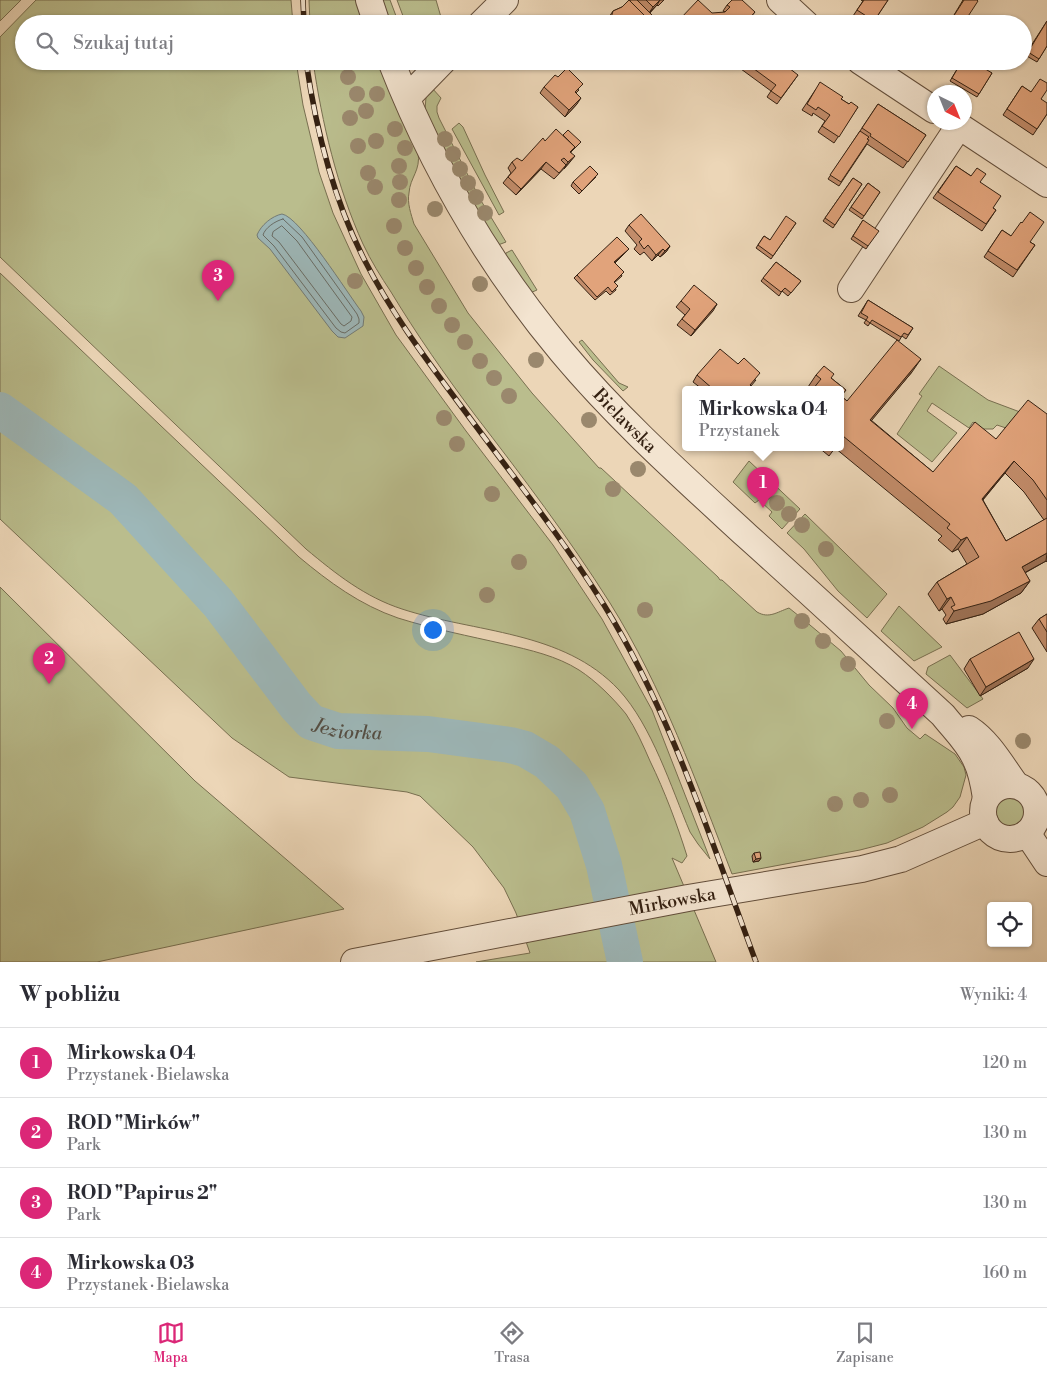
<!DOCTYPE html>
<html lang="pl">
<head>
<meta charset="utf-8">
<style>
  body { margin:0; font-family:"Libre Bodoni",serif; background:#f7f7f7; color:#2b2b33 }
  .controls { position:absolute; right:15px; bottom:15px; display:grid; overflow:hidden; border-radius:5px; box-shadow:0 1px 4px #0004 }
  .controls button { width:45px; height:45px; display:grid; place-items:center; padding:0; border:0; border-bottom:1px solid #e1e1e2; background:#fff; color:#2b2b33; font:25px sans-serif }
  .compass { position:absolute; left:927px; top:85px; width:45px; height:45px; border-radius:50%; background:#fff; box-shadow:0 1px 4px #0004; rotate:137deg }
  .you { position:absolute; left:432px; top:629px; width:18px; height:18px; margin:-12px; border:4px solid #fff; border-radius:50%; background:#1a73e8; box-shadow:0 0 0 8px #1a73e833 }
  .badge { display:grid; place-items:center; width:32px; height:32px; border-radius:50%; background:#db2777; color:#fff; font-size:16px; font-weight:700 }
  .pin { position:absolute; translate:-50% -41px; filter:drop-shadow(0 1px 2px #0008) }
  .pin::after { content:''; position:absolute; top:26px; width:18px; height:15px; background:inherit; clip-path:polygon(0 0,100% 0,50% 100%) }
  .popup { position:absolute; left:682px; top:386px; width:162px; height:65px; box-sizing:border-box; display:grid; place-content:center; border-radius:5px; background:#fff; filter:drop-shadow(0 1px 4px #0005); font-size:16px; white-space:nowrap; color:#7c7c81 }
  .popup b { font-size:19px; color:#2b2b33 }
  .popup::after { content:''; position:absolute; left:50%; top:100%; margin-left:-10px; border:10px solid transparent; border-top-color:#fff }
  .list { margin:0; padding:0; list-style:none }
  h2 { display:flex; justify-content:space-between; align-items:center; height:65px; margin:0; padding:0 20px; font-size:21px }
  h2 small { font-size:16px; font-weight:400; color:#7c7c81 }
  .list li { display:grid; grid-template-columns:32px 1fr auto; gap:15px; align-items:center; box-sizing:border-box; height:70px; padding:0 20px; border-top:1px solid #e1e1e2 }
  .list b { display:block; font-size:19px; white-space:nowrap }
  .list p { margin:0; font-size:16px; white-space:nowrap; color:#7c7c81 }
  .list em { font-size:16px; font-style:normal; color:#7c7c81 }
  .icon { flex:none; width:28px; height:28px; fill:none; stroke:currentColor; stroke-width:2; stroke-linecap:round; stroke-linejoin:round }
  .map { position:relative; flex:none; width:1047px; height:962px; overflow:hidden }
  .search { position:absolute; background:#fff; box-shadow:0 1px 4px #0004; left:15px; right:15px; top:15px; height:55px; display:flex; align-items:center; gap:12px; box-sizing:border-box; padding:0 18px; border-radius:28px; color:#7c7c81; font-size:19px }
  .sheet { height:345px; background:#fff }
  nav { display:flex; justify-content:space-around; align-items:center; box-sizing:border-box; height:70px; border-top:1px solid #e1e1e2; background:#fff; font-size:14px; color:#7c7c81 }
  nav a { display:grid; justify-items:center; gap:2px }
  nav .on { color:#db2777 }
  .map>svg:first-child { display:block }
  .green { fill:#babd8d; stroke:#786f50 }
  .water { fill:#9db7b8; stroke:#737b76 }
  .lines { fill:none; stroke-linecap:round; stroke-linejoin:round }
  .shore { stroke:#696c65; stroke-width:1 }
  .river { stroke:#9db7b8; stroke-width:36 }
  .minor-casing { stroke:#634e3b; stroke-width:28 }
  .minor { stroke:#f3e4d0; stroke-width:26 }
  .rail-casing { stroke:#352112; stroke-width:5.5 }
  .rail { stroke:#f3e4d0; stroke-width:4; stroke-dasharray:11; stroke-linecap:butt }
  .tree { fill:#9a886d }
  .wall { fill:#c28c6a; stroke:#352112; fill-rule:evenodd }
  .shaded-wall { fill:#9e7256; stroke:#352112 }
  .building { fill:#e1a37b; stroke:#352112 }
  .labels { text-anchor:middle; stroke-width:4; stroke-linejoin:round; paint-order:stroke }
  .street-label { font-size:18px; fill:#352112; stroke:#f3e4d0 }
  .water-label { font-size:19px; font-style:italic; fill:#544e44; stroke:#f3e4d0 }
</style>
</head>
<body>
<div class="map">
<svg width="1047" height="962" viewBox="0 0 1047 962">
  <rect width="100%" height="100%" fill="#ecd6b7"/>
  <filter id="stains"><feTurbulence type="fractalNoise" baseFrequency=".004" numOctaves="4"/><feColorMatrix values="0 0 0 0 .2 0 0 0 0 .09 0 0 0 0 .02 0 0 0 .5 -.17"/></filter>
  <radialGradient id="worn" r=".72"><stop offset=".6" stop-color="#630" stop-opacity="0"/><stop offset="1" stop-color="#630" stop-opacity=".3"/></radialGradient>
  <g class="green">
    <polygon points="0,0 21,0 0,21"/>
    <path d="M36,0H291L293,24H24V61H296L303,105L319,172L333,213L361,274L396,335L466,431L553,545L602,619L652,710L710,859L698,844L690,832C671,787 652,726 619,690C563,630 475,633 402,609C365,597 336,574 306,549L0,257V37Z"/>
    <polygon points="309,0 356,0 364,24 310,24"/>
    <polygon points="380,0 390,0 399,24 388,24"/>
    <polygon points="397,0 436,0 443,24 406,24"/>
    <path d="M313,61H378L418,152C421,171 410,177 409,193C407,203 411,214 414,224L468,313L532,393L599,468H601L718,577L720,580H722L757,612C769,619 777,612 789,608L804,620L841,651L869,685L893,708L907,728L920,739L925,734L955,754L964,767L966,775L960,797L953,807L947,812L923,827L887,843L860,850L732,874C696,781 663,688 610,603C569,538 522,476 475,415C445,375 417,335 391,292C381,277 371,261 363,244C337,187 322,123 313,61Z"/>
    <polygon points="432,88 441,98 437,106 437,112 439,118 480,199 506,242 498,245 472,204 425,110 426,97"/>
    <polygon points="459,123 463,127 485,175 504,212 499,215 452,129"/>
    <polygon points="512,250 537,290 530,293 505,256 506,253"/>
    <path d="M0,273L299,557C329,582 360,605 398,618C433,629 469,636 504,644C530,650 557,656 579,670C596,681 613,698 626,714C636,729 643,745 650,761C665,792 677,824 687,856L682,863L672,858L716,962H476L530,953L516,913L504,888L473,847L420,796L407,792L289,777L232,738L0,519Z"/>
    <polygon points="582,340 619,383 628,387 623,391 593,360 579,342"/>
    <polygon points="939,366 988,400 1020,412 1006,428 997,425 993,429 983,429 973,422 969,428 932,403 927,411 957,433 932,462 897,434 922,396 919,394"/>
    <polygon points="749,461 800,509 782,529 769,516 772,512 759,500 755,503 733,482"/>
    <polygon points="805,514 887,594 867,618 838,591 804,549 787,533"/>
    <polygon points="0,587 195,781 344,909 97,962 0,962"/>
    <polygon points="899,606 942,647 914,661 881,631"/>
    <polygon points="950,655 983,699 967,708 926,674 928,667"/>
    <circle cx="1010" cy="812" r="18"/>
  </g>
  <path class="water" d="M282,214C300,217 348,294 361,311L364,317L363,326L345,338L338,337L332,331L270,249L258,238L257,235C261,225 272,216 282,214Z"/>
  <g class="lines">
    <g class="shore">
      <path d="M283,219L302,237L357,314L359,319V323L345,333L341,332L336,328L274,246L263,235C265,228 275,221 283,219Z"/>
      <polygon points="282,226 297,241 352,317 351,321 344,326 341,324 279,242 272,236 273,232"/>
    </g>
    <path class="river" id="s1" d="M0,410L123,499L218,603L296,706L311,722L338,731L428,734L510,745L525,749L547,762L572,786L587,811L604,865L625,962"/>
    <defs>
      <g id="minor">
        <polyline points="369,0 377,24"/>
        <polyline points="780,0 806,24"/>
        <polyline points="481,24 505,0"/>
        <path id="s2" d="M391,61C432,166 490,266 562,352C618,419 683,477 747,536C813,595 877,655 943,715C954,729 969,743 976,760C982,772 984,785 986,798"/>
        <polyline points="860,61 934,110"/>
        <polyline points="407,98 443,61"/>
        <polyline points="953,122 1047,184"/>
        <polyline points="851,289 959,126"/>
        <path d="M969,729C989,742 1002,766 1016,785"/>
        <circle cx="1010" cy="812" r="27"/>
        <polyline points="1027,833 1047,863"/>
        <path id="s3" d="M354,962L688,898L862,869L901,859L985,822"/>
      </g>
    </defs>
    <use href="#minor" class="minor-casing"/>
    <use href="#minor" class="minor"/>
    <defs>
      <g id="rail">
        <polyline points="303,0 304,24"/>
        <path d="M306,61C316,130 333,199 365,261C390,310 422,354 455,398C505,466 559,533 604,605C672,715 711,841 756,962"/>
      </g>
    </defs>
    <use href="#rail" class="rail-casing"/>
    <use href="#rail" class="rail"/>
  </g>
  <g class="tree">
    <circle cx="348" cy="77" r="8"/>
    <circle cx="357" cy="94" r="8"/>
    <circle cx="377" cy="94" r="8"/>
    <circle cx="366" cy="111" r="8"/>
    <circle cx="350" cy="118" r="8"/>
    <circle cx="395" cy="129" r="8"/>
    <circle cx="445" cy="139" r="8"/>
    <circle cx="376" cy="141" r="8"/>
    <circle cx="358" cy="146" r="8"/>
    <circle cx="405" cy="148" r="8"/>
    <circle cx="453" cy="154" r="8"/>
    <circle cx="399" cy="166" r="8"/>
    <circle cx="460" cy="169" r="8"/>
    <circle cx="368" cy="173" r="8"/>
    <circle cx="400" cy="182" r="8"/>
    <circle cx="468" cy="183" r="8"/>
    <circle cx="375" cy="187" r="8"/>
    <circle cx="476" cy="197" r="8"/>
    <circle cx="399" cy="200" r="8"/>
    <circle cx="435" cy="209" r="8"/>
    <circle cx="485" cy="213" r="8"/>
    <circle cx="394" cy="226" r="8"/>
    <circle cx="405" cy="248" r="8"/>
    <circle cx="416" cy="268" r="8"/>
    <circle cx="355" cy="281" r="8"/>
    <circle cx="480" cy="284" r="8"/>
    <circle cx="427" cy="287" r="8"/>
    <circle cx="439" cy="306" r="8"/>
    <circle cx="452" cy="325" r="8"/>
    <circle cx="465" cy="342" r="8"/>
    <circle cx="536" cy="360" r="8"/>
    <circle cx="480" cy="361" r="8"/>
    <circle cx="494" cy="378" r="8"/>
    <circle cx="509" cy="396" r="8"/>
    <circle cx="444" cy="418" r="8"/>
    <circle cx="589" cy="420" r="8"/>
    <circle cx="457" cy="444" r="8"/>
    <circle cx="638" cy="469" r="8"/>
    <circle cx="613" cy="489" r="8"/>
    <circle cx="766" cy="492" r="8"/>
    <circle cx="492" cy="494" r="8"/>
    <circle cx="777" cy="503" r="8"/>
    <circle cx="789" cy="514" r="8"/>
    <circle cx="802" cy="525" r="8"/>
    <circle cx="826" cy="549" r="8"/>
    <circle cx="519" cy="562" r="8"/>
    <circle cx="487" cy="595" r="8"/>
    <circle cx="645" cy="610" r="8"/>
    <circle cx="802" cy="621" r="8"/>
    <circle cx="823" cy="641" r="8"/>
    <circle cx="848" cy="664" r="8"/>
    <circle cx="887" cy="721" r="8"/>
    <circle cx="1023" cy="741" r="8"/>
    <circle cx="890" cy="795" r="8"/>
    <circle cx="861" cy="800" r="8"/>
    <circle cx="835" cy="804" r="8"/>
  </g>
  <g class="wall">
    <polygon points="630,0 664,0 658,6 657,5 650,13 608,21 609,17 613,11 622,7"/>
    <polygon points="861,0 888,0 872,24 864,24 853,16 863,1"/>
    <polygon points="963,0 963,24 956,24 951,20"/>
    <polygon points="727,5 755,12 745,24 677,24 680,19 725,12 723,11"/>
    <polygon points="1047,21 1047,46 1037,62 1025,55"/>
    <polygon points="557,61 567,61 563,67"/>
    <polygon points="668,61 674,61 671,64"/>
    <polygon points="747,61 798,75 777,104 767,97 771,91 741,69"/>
    <polygon points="962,61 992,73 977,97 950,81"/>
    <polygon points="558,77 579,90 576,93 577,104 565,117 540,93 544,87"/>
    <polygon points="1022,86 1041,99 1047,114 1033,135 1003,115"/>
    <polygon points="816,89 841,99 849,104 858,107 834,143 818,132 825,121 813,113 812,116 802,110"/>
    <polygon points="878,104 926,135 903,168 867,144 839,186 828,179"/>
    <polygon points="545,141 581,142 571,152 570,162 554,179 541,169 516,195 503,183 511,173 508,168 512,162 522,161"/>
    <polygon points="956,166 980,182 993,208 996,210 982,231 933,198"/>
    <polygon points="596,177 579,194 571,186 573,182"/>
    <polygon points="853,178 862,184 833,228 823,221"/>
    <polygon points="868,183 880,192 862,219 849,210"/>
    <polygon points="863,220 868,246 866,249 851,239"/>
    <polygon points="796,223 771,259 756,248 764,236 770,240"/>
    <polygon points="629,225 670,246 666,252 660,257 658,255 652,261 644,252 640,255 634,249 637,245 625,231"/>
    <polygon points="1002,230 1011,236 1030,242 1035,245 1013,277 984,257"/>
    <polygon points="629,249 615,263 622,276 614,283 616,290 610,295 606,291 595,300 574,278 577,275"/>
    <polygon points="776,262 801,281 788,296 782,291 779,296 761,281"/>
    <polygon points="868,300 913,328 906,339 902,336 899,341 870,323 868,326 864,323 866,320 858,316"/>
    <polygon points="681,301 717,304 691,336 677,325 685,315 676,307"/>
    <path d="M912,372L871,420L933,472L996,439L1047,414V562L1046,561L1025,573L1030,581L1021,593L983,614L946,624L943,619L946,615L942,609L939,611L928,594L937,582L967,564L958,549L952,552L938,540L942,536L835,448L829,456L818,447H840V389H810L808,387L816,375L831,378L846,390L841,396L847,401ZM1005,473L1024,492L1044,520L1006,541L983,500Z"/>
    <polygon points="697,375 756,380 751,386 751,389 702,389 693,382"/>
    <polygon points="1047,614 1047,652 1032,628 1039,619"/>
    <polygon points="970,659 1028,668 980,696 964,669"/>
    <polygon points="754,853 761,858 759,861 753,862 752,856"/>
  </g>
  <g class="shaded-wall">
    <polygon points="660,0 657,5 649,13 653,7"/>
    <polygon points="581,98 577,104 565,117 569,110"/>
    <polygon points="575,156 570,162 564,169 568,162"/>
    <polygon points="546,162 541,169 516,195 521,189"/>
    <polygon points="670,246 666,252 660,257 665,251"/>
    <polygon points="629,249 626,252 612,265 614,262"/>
    <polygon points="663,249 658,255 652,261 656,255"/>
    <polygon points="717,304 713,311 691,336 695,330"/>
    <polygon points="921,359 912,372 862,432 870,420"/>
    <polygon points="1014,461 1005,473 973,511 982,499"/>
    <polygon points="967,537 958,549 952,552 961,540"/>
    <polygon points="1047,553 1046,561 1013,579 1022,567"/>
    <polygon points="1030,581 1021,593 983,614 946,624 954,611"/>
    <polygon points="951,597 942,609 939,611 947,599"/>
    <polygon points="1034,659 1028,668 980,696 986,687"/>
    <polygon points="761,858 759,861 753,862 756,859"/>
  </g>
  <g class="building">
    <polygon points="629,0 648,19 643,24 605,24 611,18 613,11 622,7"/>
    <polygon points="630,0 637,0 661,24 644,24 648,19 630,1"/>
    <polygon points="646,0 660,0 653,7"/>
    <polygon points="698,0 712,13 725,12 730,7 727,5 732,0 742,0 755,12 744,24 686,24 680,19"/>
    <polygon points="864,0 888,0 874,21 857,10"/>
    <polygon points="964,0 977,0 978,1 963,24 953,17"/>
    <polygon points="974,16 984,23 983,24 968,24"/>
    <polygon points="1047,21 1047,46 1039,59 1028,52"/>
    <polygon points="747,61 780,61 798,75 781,98 771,91 776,85 746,63"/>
    <polygon points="962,61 972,61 992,73 979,94 952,78"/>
    <polygon points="567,68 583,84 575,92 581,98 569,110 544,87 555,75 558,77"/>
    <polygon points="1040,79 1047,83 1047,90 1041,99 1047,103 1047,114 1037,129 1007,109 1022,86 1031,92"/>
    <polygon points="820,82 843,97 841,99 849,104 851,102 858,107 839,137 822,126 830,115 818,107 816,110 807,104"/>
    <polygon points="878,104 926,135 908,162 870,136 871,134 862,128"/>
    <polygon points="556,129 575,147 570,152 575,156 568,162 564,158 561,160 566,165 559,173 546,162 521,189 508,177 516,168 512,162 517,158 522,161 543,138 545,141"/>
    <polygon points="568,130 581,142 573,150 575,147 563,135"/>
    <polygon points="860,131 869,137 867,139 869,140 841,182 830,175"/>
    <polygon points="590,166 598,174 582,191 573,182"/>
    <polygon points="956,166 971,176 977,168 986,174 980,182 1001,196 993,208 996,210 986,224 938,192"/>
    <polygon points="853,178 862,184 835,225 825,218"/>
    <polygon points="868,183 880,192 864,216 851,207"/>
    <polygon points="1030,212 1044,222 1030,242 1035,245 1017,270 988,251 1002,230 1011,236 1021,222 1022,223"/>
    <polygon points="641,214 670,246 665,251 663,249 656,255 648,245 644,249 639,242 642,239 629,225"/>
    <polygon points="786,216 796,223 773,256 758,245 764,236 770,240"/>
    <polygon points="863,220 879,231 868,246 853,236"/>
    <polygon points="617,237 629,249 614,262 624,272 614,282 618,286 612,292 608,287 597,297 577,275"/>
    <polygon points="776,262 801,281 791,293 785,288 781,292 763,278"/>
    <polygon points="694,285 717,304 695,330 682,319 690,309 681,301"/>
    <polygon points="868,300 913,328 908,335 904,333 901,337 872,320 870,323 866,320 868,317 861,313"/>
    <polygon points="897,340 921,359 870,420 933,472 975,422 996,439 1028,400 1047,414 1047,500 1033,480 1014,461 982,499 1006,541 1047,518 1047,553 1022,567 1030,581 991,601 954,611 951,607 955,605 951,597 947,599 937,582 979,557 967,537 961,540 947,528 950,524 843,436 840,440 840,389 813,389 821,379 816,375 824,366 834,374 831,378 846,390 841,396 847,401"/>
    <polygon points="720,349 738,364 744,358 760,373 750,385 752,387 751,389 713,389 697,375"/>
    <polygon points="1047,614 1047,632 1039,619"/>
    <polygon points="1019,632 1034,659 986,687 970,659"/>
    <polygon points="760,852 761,858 756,859 754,853"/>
  </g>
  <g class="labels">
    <g class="street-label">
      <text dy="6" stroke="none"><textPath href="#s2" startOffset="432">Bielawska</textPath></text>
      <text dy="6" stroke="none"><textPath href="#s3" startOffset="324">Mirkowska</textPath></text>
    </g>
    <g class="water-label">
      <text dy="7" stroke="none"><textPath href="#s1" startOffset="482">Jeziorka</textPath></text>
    </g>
  </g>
  <rect width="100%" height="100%" filter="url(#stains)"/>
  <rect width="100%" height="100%" fill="url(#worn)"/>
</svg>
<div class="controls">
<button><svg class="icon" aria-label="locate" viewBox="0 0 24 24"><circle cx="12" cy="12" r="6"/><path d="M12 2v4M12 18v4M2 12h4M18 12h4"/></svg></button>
</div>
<svg class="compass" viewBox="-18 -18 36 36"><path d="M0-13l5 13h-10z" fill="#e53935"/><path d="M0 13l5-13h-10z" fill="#7c7c81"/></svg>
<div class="you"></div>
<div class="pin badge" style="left:763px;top:508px">1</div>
<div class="popup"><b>Mirkowska 04</b>Przystanek</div>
<div class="pin badge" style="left:49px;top:684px">2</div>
<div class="pin badge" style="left:218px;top:301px">3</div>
<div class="pin badge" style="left:912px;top:729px">4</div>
<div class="search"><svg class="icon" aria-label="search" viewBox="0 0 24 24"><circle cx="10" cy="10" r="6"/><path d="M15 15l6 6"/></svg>Szukaj tutaj</div>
</div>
<section class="sheet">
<h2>W pobliżu<small>Wyniki: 4</small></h2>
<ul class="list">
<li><span class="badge">1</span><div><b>Mirkowska 04</b><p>Przystanek · Bielawska</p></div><em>120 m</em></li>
<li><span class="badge">2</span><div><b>ROD &quot;Mirków&quot;</b><p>Park</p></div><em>130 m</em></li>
<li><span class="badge">3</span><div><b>ROD &quot;Papirus 2&quot;</b><p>Park</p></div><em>130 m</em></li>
<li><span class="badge">4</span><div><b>Mirkowska 03</b><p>Przystanek · Bielawska</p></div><em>160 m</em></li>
</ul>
</section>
<nav>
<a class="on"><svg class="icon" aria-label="map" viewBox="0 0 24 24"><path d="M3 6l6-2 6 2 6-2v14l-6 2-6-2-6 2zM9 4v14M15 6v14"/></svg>Mapa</a>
<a><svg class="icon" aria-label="directions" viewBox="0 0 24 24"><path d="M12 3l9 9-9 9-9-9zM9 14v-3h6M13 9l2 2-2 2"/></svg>Trasa</a>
<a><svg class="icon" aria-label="saved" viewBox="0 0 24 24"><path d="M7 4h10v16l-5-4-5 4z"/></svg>Zapisane</a>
</nav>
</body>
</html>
